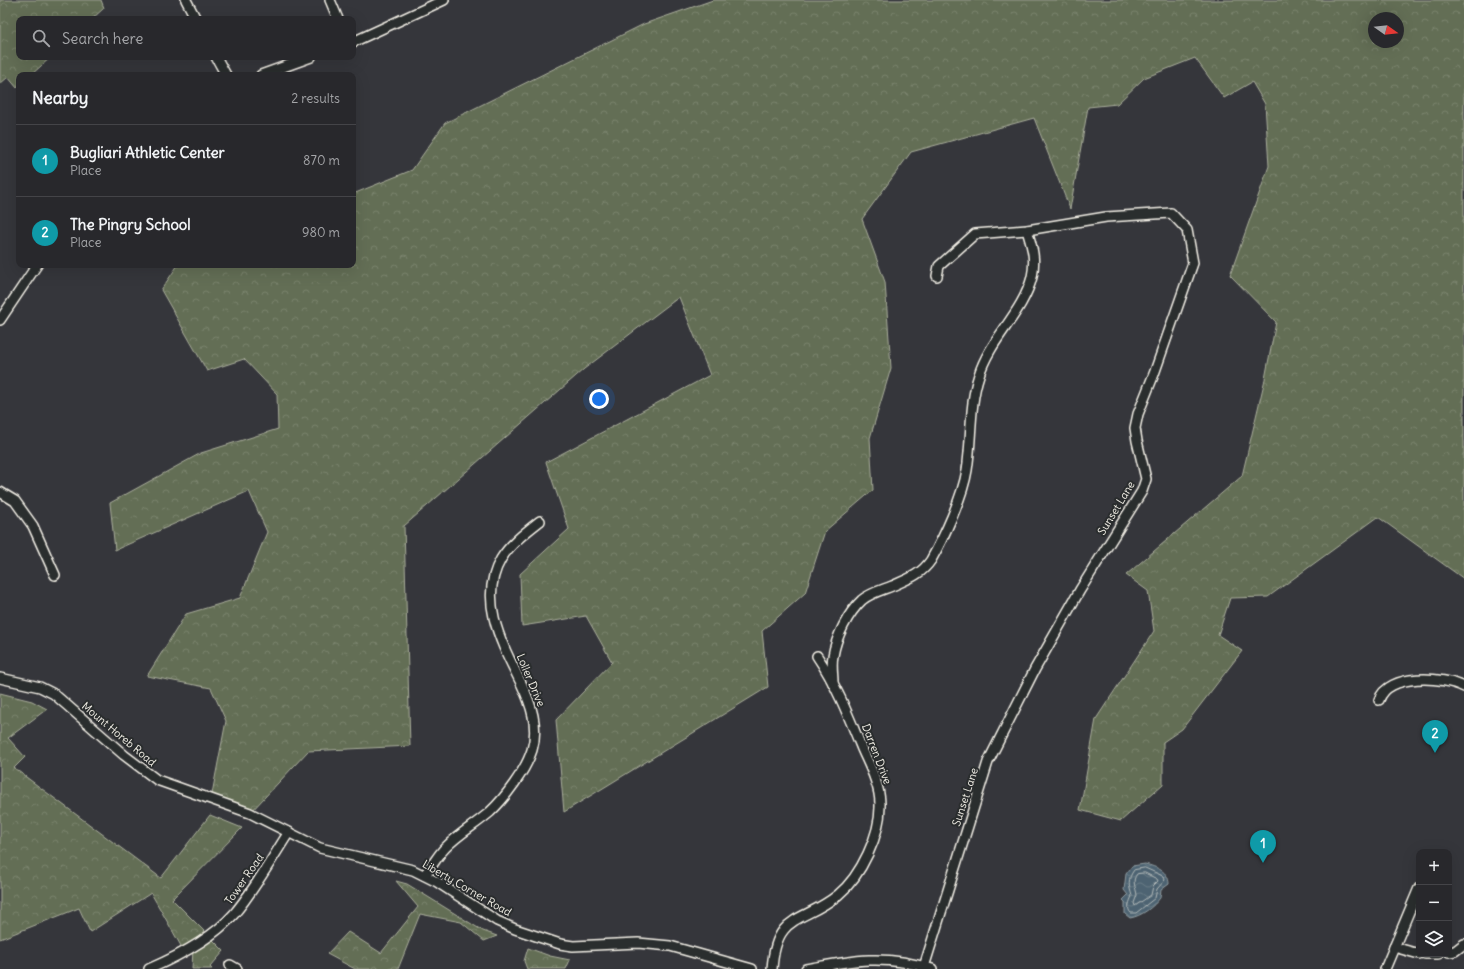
<!DOCTYPE html>
<html lang="en">
<head>
<meta charset="utf-8">
<style>
  body { margin:0; font-family:Delius,sans-serif; background:#343438; color:#f1f3f6 }
  .controls { position:absolute; right:12px; bottom:12px; display:grid; overflow:hidden; border-radius:8px; box-shadow:0 4px 16px #0002 }
  .controls button { width:36px; height:36px; display:grid; place-items:center; padding:0; border:0; border-bottom:1px solid #444448; background:#28282c; color:#f1f3f6; font:20px sans-serif }
  .compass { position:absolute; left:1368px; top:12px; width:36px; height:36px; border-radius:50%; background:#28282c; box-shadow:0 4px 16px #0002; rotate:105deg }
  .you { position:absolute; left:599px; top:399px; width:14px; height:14px; margin:-10px; border:3px solid #fff; border-radius:50%; background:#1a73e8; box-shadow:0 0 0 6px #1a73e833 }
  .badge { display:grid; place-items:center; width:26px; height:26px; border-radius:50%; background:#ff9aa2; color:#fff; font-size:13px; font-weight:700 }
  .pin { position:absolute; translate:-50% -33px; filter:drop-shadow(0 1px 2px #0008) }
  .pin::after { content:''; position:absolute; top:21px; width:14px; height:12px; background:inherit; clip-path:polygon(0 0,100% 0,50% 100%) }
  .list { margin:0; padding:0; list-style:none }
  h2 { display:flex; justify-content:space-between; align-items:center; height:52px; margin:0; padding:0 16px; font-size:17px }
  h2 small { font-size:13px; font-weight:400; color:#a5a6a9 }
  .list li { display:grid; grid-template-columns:26px 1fr auto; gap:12px; align-items:center; box-sizing:border-box; height:72px; padding:0 16px; border-top:1px solid #444448 }
  .list b { display:block; font-size:15px; white-space:nowrap }
  .list p { margin:0; font-size:13px; white-space:nowrap; color:#a5a6a9 }
  .list em { font-size:13px; font-style:normal; color:#a5a6a9 }
  .icon { flex:none; width:22px; height:22px; fill:none; stroke:currentColor; stroke-width:2; stroke-linecap:round; stroke-linejoin:round }
  .map { position:relative; flex:none; width:1464px; height:969px; overflow:hidden }
  .search { position:absolute; background:#28282c; box-shadow:0 4px 16px #0002; left:16px; top:16px; width:340px; height:44px; display:flex; align-items:center; gap:10px; box-sizing:border-box; padding:0 14px; border-radius:8px; color:#a5a6a9; font-size:15px }
  .panel { position:absolute; background:#28282c; box-shadow:0 4px 16px #0002; left:16px; top:72px; width:340px; height:196px; border-radius:8px }
  .map>svg:first-child { display:block }
  .forest { fill:url(#forest-crowns); stroke:#acb09e; fill-rule:evenodd }
  .water { fill:url(#water-waves); stroke:#909ca1 }
  .lines { fill:none; stroke-linecap:round; stroke-linejoin:round }
  .shore { stroke:#b2b9b9; stroke-width:1 }
  .minor-casing { stroke:#f4f1e8; stroke-width:12 }
  .minor { stroke:#2a2d2e; stroke-width:9 }
  .labels { text-anchor:middle; stroke-width:4; stroke-linejoin:round; paint-order:stroke }
  .street-label { font-size:11px; fill:#f4f1e8; stroke:#2a2d2e }
</style>
</head>
<body>
<div class="map">
<svg width="1464" height="969" viewBox="0 0 1464 969">
  <defs>
    <pattern id="forest-crowns" width="20" height="18" patternUnits="userSpaceOnUse"><rect width="20" height="18" fill="#636e54"/><path d="M2 6a3 3 0 1 1 6 0M12 15a3 3 0 1 1 6 0" fill="none" stroke="#7a836d"/></pattern>
    <pattern id="water-waves" width="16" height="10" patternUnits="userSpaceOnUse"><rect width="16" height="10" fill="#4e6472"/><path d="M0 5q4-4 8 0t8 0" fill="none" stroke="#687b86"/></pattern>
  </defs>
  <rect width="100%" height="100%" fill="#35363b"/>
  <filter id="ink" filterUnits="userSpaceOnUse"><feTurbulence type="fractalNoise" baseFrequency=".025" numOctaves="2"/><feDisplacementMap in="SourceGraphic" scale="8" xChannelSelector="R" yChannelSelector="G"/><feConvolveMatrix kernelMatrix="1 2 1 2 8 2 1 2 1" color-interpolation-filters="sRGB"/></filter>
  <g filter="url(#ink)">
    <g class="forest">
      <polygon points="0,0 101,0 104,8 92,19 19,19 19,57 51,57 31,75 19,75 19,86 17,88 8,77 0,84"/>
      <path d="M713,0H1464V579L1378,517L1268,597L1230,598L1218,635L1242,651L1182,729L1163,742V784L1121,821L1080,810L1096,719L1154,631L1148,591L1126,575L1242,476L1265,379L1276,322L1230,275L1269,166L1265,104L1252,82L1224,98L1195,58L1144,78L1117,104L1088,107L1070,209L1034,118L911,152L862,219L885,282L891,368L870,438L873,490L825,531L805,593L762,631L768,687L564,812L556,720L612,662L586,616L522,626L520,574L569,529L546,462L710,375L679,297L584,369L404,526L410,746L308,751L250,813L211,799L226,721L211,688L147,676L186,614L240,598L267,532L249,491L115,550L110,503L201,453L278,429L277,394L244,359L207,371L161,290L178,265H353V194L412,170L445,123L644,24ZM1374,18H1398V42H1374Z"/>
      <polygon points="0,693 32,701 47,709 8,738 25,757 14,768 161,878 210,815 242,828 172,899 224,951 210,967 212,969 192,969 193,948 185,953 151,893 90,932 79,908 0,939"/>
      <polygon points="396,881 407,884 483,931 497,936 484,941 461,922 420,914 398,969 355,969 327,954 348,932 381,953 418,907"/>
      <polygon points="528,948 550,956 570,960 566,969 527,969 524,961"/>
    </g>
    <path class="water" d="M1145,864C1156,867 1169,871 1169,884L1161,890L1160,898C1153,907 1142,916 1130,918L1125,914V902L1123,900L1128,895L1124,890L1126,874L1132,866Z"/>
    <g class="lines">
      <g class="shore">
        <path d="M1145,868L1163,876L1165,880L1157,889L1155,898L1136,913H1131C1126,909 1130,901 1132,896C1129,886 1127,879 1134,870Z"/>
        <path d="M1145,873L1157,879L1158,881L1153,886L1151,895L1135,906L1134,903L1137,895C1136,887 1131,881 1137,874Z"/>
      </g>
      <defs>
        <g id="minor">
          <polyline points="186,0 196,19"/>
          <polyline points="330,0 338,19"/>
          <polyline points="353,42 444,0"/>
          <polyline points="216,57 226,75"/>
          <polyline points="261,75 311,57"/>
          <polyline points="0,320 37,265"/>
          <polyline points="0,492 15,501 33,526 55,575"/>
          <polyline points="0,678 40,687 54,694 124,755 157,780 250,813 320,848 413,870 437,882 497,921 515,929 560,944 573,946 638,943 670,946 752,969"/>
          <path d="M833,683C833,674 831,664 833,656C836,637 848,613 862,600C870,593 882,590 892,586C908,579 921,575 931,560C944,537 963,496 967,470C972,439 969,405 979,375C990,339 1023,313 1032,277C1036,258 1032,247 1027,230"/>
          <path d="M1379,700C1388,673 1443,676 1464,687"/>
          <path d="M424,875C432,867 437,856 445,848C458,834 475,825 490,812C505,798 526,770 532,750C539,726 531,704 521,683C503,646 477,600 501,559C510,544 526,532 540,521"/>
          <polyline points="1394,947 1419,954"/>
          <polyline points="1449,952 1455,951 1464,944"/>
          <polyline points="1425,954 1438,954"/>
          <polyline points="230,965 237,969"/>
          <polyline points="924,967 988,762 1035,669 1080,590 1142,491 1146,479 1137,441 1135,428 1138,414 1154,374 1193,263 1187,230 1171,213 1106,217 1027,230 975,234 939,266 937,276"/>
          <path d="M149,969C179,956 212,939 234,914C255,889 271,860 289,832"/>
          <path d="M772,969C776,912 802,924 838,895C861,876 881,834 880,804C880,785 869,765 862,749C849,717 836,684 817,656"/>
          <path d="M806,969C853,960 885,954 932,969"/>
          <polyline points="1385,969 1419,888"/>
        </g>
      </defs>
      <use href="#minor" class="minor-casing"/>
      <use href="#minor" class="minor"/>
    </g>
  </g>
  <g class="labels">
    <g class="street-label">
      <text transform="translate(1116 508) rotate(-59)" y="4">Sunset Lane</text>
      <text transform="translate(531 680) rotate(67)" y="4">Loller Drive</text>
      <text transform="translate(119 734) rotate(40)" y="4">Mount Horeb Road</text>
      <text transform="translate(877 754) rotate(69)" y="4">Darren Drive</text>
      <text transform="translate(965 797) rotate(-72)" y="4">Sunset Lane</text>
      <text transform="translate(244 879) rotate(-55)" y="4">Tower Road</text>
      <text transform="translate(467 888) rotate(30)" y="4">Liberty Corner Road</text>
    </g>
  </g>
</svg>
<div class="controls">
<button>+</button>
<button>−</button>
<button><svg class="icon" aria-label="layers" viewBox="0 0 24 24"><path d="M12 4l9 5-9 5-9-5zM3 14l9 5 9-5"/></svg></button>
</div>
<svg class="compass" viewBox="-18 -18 36 36"><path d="M0-13l5 13h-10z" fill="#e53935"/><path d="M0 13l5-13h-10z" fill="#a5a6a9"/></svg>
<div class="you"></div>
<div class="pin badge" style="left:1263px;top:863px;background:#0f9aa8">1</div>
<div class="pin badge" style="left:1435px;top:753px;background:#0f9aa8">2</div>
<div class="search"><svg class="icon" aria-label="search" viewBox="0 0 24 24"><circle cx="10" cy="10" r="6"/><path d="M15 15l6 6"/></svg>Search here</div>
<section class="panel">
<h2>Nearby<small>2 results</small></h2>
<ul class="list">
<li><span class="badge" style="background:#0f9aa8">1</span><div><b>Bugliari Athletic Center</b><p>Place</p></div><em>870 m</em></li>
<li><span class="badge" style="background:#0f9aa8">2</span><div><b>The Pingry School</b><p>Place</p></div><em>980 m</em></li>
</ul>
</section>
</div>
</body>
</html>
